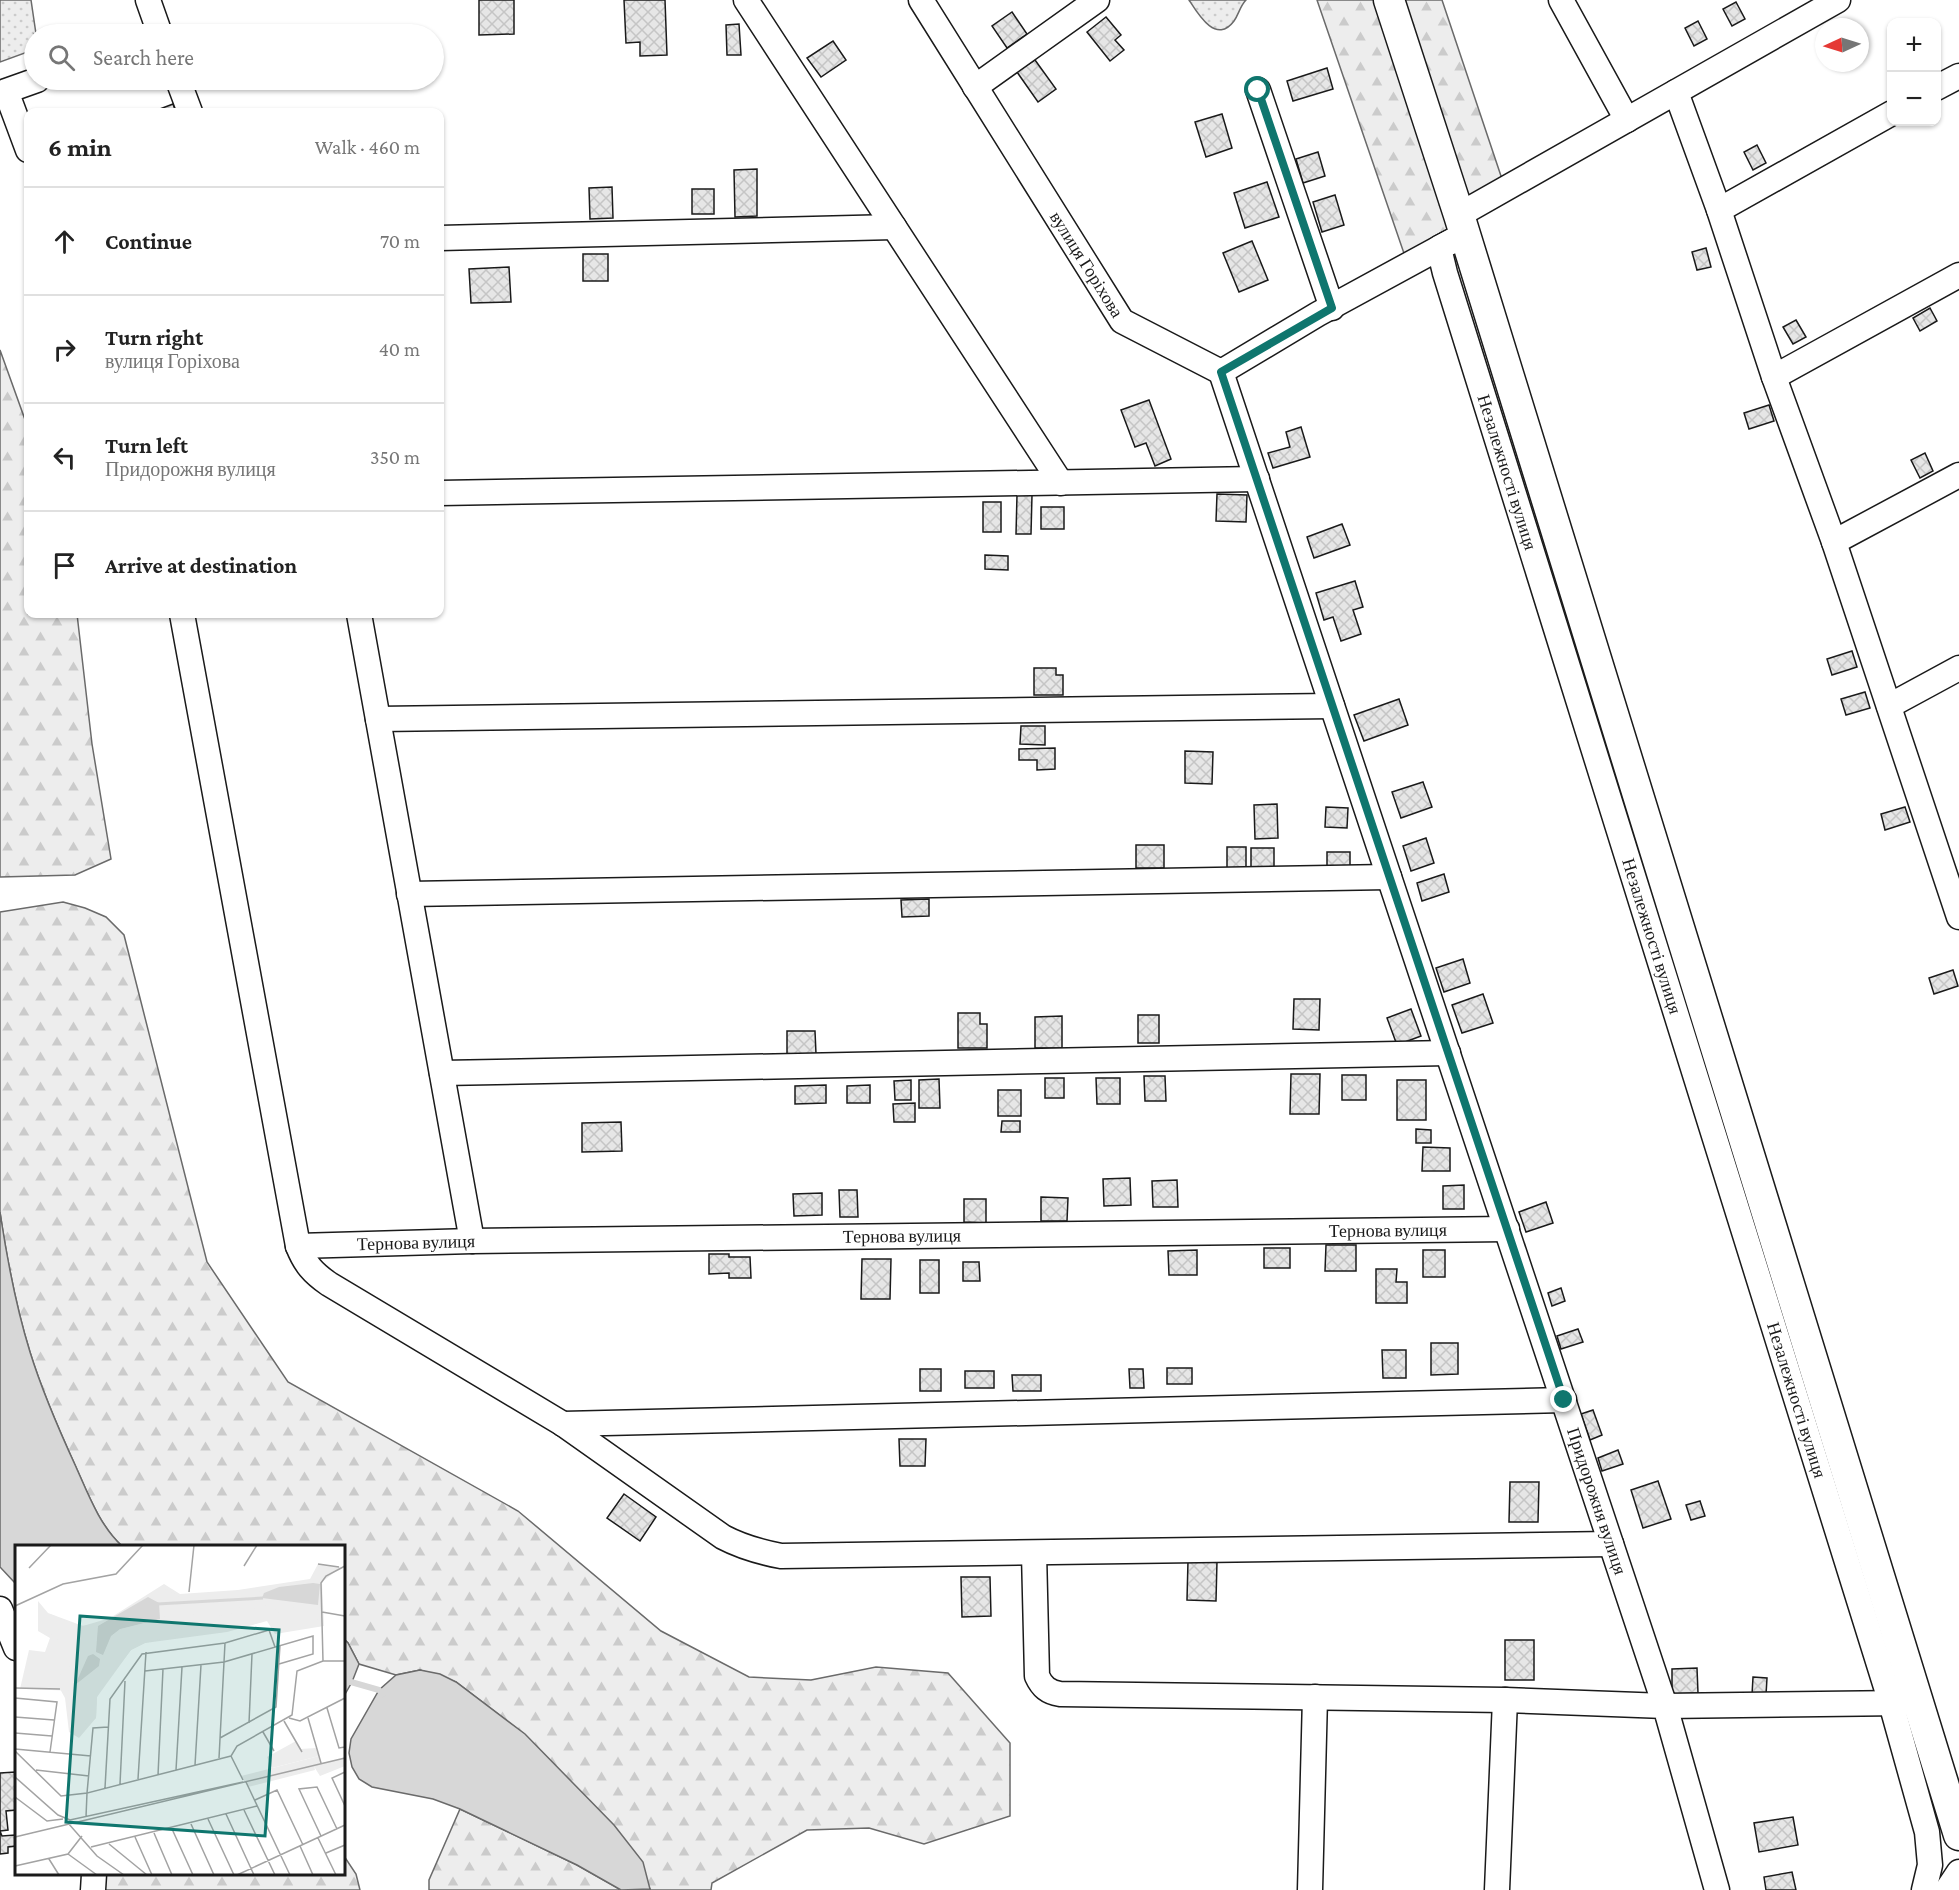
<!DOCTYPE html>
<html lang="en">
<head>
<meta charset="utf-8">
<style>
  body { margin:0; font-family:"Crimson Pro",serif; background:#f2f2f2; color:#222 }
  .controls { position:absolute; right:18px; top:18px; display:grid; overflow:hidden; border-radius:12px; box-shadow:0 2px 4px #0004 }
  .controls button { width:54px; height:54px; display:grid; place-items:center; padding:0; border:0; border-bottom:2px solid #e0e0e0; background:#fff; color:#222; font:30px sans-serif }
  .compass { position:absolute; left:1815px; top:18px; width:54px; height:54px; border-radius:50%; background:#fff; box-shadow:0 2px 4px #0004; rotate:266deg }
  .stop { position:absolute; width:18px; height:18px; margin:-14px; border:4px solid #0f766e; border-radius:50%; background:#fff }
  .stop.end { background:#0f766e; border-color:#fff; box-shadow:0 2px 6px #0008 }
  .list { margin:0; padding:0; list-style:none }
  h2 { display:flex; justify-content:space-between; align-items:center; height:78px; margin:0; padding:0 24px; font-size:26px }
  h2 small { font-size:20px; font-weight:400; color:#767676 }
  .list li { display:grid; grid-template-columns:39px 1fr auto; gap:18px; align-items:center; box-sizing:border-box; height:108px; padding:0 24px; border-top:2px solid #e0e0e0 }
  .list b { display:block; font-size:22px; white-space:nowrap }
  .list p { margin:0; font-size:20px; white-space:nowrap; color:#767676 }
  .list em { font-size:20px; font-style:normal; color:#767676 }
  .icon { flex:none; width:33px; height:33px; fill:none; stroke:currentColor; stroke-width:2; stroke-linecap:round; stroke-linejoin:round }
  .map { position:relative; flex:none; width:1959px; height:1890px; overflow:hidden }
  .search { position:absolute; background:#fff; box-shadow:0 2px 4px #0004; left:24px; top:24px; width:420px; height:66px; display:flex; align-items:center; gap:15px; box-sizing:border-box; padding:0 21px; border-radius:33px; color:#767676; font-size:22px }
  .panel { position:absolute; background:#fff; box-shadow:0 2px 4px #0004; left:24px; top:108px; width:420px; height:510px; border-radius:12px }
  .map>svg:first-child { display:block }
  .grass { fill:url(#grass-dots); stroke:#6a6a6a; stroke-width:1.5 }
  .forest { fill:url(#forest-firs); stroke:#6a6a6a; stroke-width:1.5 }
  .water { fill:#d7d7d7; stroke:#6a6a6a; stroke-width:1.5 }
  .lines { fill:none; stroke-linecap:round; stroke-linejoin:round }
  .stream { stroke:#d7d7d7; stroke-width:6 }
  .building { fill:url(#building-cross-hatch); stroke:#1a1a1a; stroke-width:1.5 }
  .minor-casing { stroke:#1a1a1a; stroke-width:27 }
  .major-casing { stroke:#1a1a1a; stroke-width:33 }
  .minor { stroke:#fff; stroke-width:24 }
  .major { stroke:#fff; stroke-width:30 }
  .route { stroke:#0f766e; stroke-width:8 }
  .labels { text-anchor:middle; stroke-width:4.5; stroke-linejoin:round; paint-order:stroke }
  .street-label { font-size:18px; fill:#1a1a1a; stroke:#fff }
  .inset-river { fill:none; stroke:#d7d7d7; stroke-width:3 }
  .inset-road { fill:none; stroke:#a3a3a3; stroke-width:1.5 }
  .view { fill:#0f766e; fill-opacity:0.15; stroke:#0f766e; stroke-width:3 }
  .inset-edge { fill:none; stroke:#1a1a1a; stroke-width:3 }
</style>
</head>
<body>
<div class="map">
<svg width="1959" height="1890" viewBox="0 0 1959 1890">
  <defs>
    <pattern id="grass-dots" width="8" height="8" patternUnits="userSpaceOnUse" patternTransform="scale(1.5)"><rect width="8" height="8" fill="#ededed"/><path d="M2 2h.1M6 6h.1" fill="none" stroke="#cbcbcb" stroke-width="1.8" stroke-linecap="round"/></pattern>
    <pattern id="forest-firs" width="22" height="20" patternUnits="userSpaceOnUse" patternTransform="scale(1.5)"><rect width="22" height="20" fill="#ededed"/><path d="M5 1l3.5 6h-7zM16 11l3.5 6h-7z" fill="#cbcbcb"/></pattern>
    <pattern id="building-cross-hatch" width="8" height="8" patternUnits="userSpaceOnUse" patternTransform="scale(1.5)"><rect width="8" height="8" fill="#e6e6e6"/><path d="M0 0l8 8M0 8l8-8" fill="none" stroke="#c5c5c5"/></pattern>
  </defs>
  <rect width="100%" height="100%" fill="#fff"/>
  <g class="grass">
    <polygon points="0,0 31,0 36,34 34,34 33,50 0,62"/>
    <path d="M1189,0H1246C1240,6 1239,14 1234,21C1216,45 1198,14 1189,0Z"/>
  </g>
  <g class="forest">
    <polygon points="1317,0 1442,0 1505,188 1459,215 1464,235 1408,265"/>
    <polygon points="0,350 28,428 28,614 77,614 92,744 111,859 75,875 0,877"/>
    <path d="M63,902L85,908L106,917L124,935L207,1262L288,1382L518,1511L661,1631L749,1677L811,1680L876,1667L948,1673L1010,1743V1816L924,1844L869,1828L807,1830L712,1883L711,1890H644L650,1889L613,1825L524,1734L456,1682L420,1670L396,1675L359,1664L348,1643L344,1639V1546H122C100,1526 88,1494 76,1467C59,1430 42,1391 30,1352C16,1307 7,1259 0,1212V912Z"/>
    <polygon points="460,1809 577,1865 621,1890 429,1890 429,1880"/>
    <polygon points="344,1856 356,1874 360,1890 93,1890 94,1874 344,1874"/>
  </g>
  <g class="water">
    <path d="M0,1212C7,1259 16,1307 30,1352C42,1391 59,1430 76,1467C88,1494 100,1526 122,1546H16V1584L0,1567Z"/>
    <polygon points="344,1639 348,1643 359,1664 352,1682 344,1696"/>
    <polygon points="420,1670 440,1674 456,1682 525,1734 614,1825 643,1862 650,1889 621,1890 577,1865 460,1809 433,1799 372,1787 359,1779 352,1767 349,1753 351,1739 379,1690 396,1675"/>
  </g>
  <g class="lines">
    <polyline class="stream" points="344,1680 379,1690 383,1694"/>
  </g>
  <g class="building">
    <polygon points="479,0 514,0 514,34 479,35"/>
    <polygon points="624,0 665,0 667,55 640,56 640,42 626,43"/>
    <polygon points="1736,2 1745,19 1732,26 1723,9"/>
    <polygon points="1012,12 1027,34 1007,48 992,26"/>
    <polygon points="1106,17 1121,35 1115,40 1124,50 1110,61 1087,32"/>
    <polygon points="1698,21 1707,39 1694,46 1685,28"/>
    <polygon points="739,24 741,55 727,55 726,25"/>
    <polygon points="833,41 846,60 821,77 807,58"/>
    <polygon points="1035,60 1056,89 1038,102 1017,72"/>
    <polygon points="1327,68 1333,89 1293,101 1287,81"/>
    <polygon points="173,104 176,112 152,112"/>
    <polygon points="1222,114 1232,148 1206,157 1195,122"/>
    <polygon points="1757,145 1766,163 1753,170 1744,152"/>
    <polygon points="1318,152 1325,176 1303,183 1296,159"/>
    <polygon points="757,169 757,216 735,217 734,170"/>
    <polygon points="1267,182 1279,217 1245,228 1234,193"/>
    <polygon points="612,187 613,218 590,219 589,188"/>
    <rect x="692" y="189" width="22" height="25"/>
    <polygon points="1335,195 1344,225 1322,232 1313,202"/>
    <polygon points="1252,241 1268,280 1239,292 1223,253"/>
    <polygon points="1706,248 1711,267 1697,270 1692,252"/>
    <rect x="583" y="254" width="25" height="27"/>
    <polygon points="509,267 511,302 471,303 469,269"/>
    <polygon points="1930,308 1937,321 1920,331 1913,318"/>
    <polygon points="1796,320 1806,337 1793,344 1783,327"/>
    <polygon points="1149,400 1171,459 1155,466 1146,443 1135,447 1121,410"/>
    <polygon points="1769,405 1774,421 1749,429 1744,413"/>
    <polygon points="1301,427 1310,457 1273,468 1268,453 1290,447 1286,432"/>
    <polygon points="1925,453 1933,471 1920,478 1911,460"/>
    <polygon points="1217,494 1247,495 1246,522 1216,521"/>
    <polygon points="1017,495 1032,495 1031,534 1016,534"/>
    <rect x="983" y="502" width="18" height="30"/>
    <rect x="1041" y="507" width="23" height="22"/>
    <polygon points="1342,524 1350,545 1314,558 1307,537"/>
    <polygon points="985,555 1008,556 1008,570 985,569"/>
    <polygon points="1355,581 1363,607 1353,610 1361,634 1341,641 1333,617 1324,620 1316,593"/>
    <polygon points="1852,651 1857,667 1832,675 1827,659"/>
    <polygon points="1034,668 1056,668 1056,675 1063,675 1063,695 1034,695"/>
    <polygon points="1865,692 1870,708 1846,715 1841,699"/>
    <polygon points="1399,699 1408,725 1364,741 1354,715"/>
    <polygon points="1021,726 1045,726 1045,745 1020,744"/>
    <polygon points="1055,748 1055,769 1037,770 1037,760 1019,760 1019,749"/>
    <polygon points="1185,751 1213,752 1212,784 1185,783"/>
    <polygon points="1423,782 1432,807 1401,818 1392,792"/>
    <polygon points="1277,804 1278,838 1255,839 1254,805"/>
    <polygon points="1326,807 1348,808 1347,828 1325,827"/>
    <polygon points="1905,807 1910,822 1885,830 1881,814"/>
    <polygon points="1426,838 1434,863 1411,871 1403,846"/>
    <rect x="1136" y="845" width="28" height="23"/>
    <rect x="1227" y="847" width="19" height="26"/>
    <rect x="1251" y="848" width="23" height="26"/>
    <rect x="1327" y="852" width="23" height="15"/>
    <polygon points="1444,874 1449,892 1422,901 1417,883"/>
    <polygon points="929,899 929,916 902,917 901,900"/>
    <polygon points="1463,959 1470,983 1444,992 1436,968"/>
    <polygon points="1953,970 1958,986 1934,994 1929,978"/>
    <polygon points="1483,994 1493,1023 1462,1033 1452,1005"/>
    <polygon points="1294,999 1320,999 1319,1030 1293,1029"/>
    <polygon points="1411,1009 1421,1036 1397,1045 1387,1018"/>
    <polygon points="958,1013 980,1013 980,1024 987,1024 987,1048 958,1048"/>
    <rect x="1138" y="1015" width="21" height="28"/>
    <polygon points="1062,1016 1062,1048 1035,1048 1035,1017"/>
    <polygon points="787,1031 815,1031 816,1054 787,1055"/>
    <polygon points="1291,1074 1320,1074 1319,1114 1290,1114"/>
    <rect x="1342" y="1075" width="24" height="25"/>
    <polygon points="1144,1076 1165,1076 1166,1101 1145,1101"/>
    <rect x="1045" y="1078" width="19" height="20"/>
    <polygon points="1096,1078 1120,1078 1120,1104 1097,1104"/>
    <polygon points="939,1079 940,1108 919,1108 919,1080"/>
    <polygon points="911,1080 911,1100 895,1100 894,1081"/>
    <rect x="1397" y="1080" width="29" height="40"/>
    <polygon points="826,1085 826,1103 795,1104 795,1086"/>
    <polygon points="870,1085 870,1103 847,1103 847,1086"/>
    <rect x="998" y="1090" width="23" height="26"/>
    <polygon points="915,1103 915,1122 894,1122 893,1104"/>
    <polygon points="1002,1121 1020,1121 1020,1132 1001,1132"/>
    <polygon points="621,1122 622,1151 582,1152 582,1123"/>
    <polygon points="1416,1129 1431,1130 1431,1143 1416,1143"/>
    <polygon points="1423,1147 1450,1148 1450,1171 1422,1171"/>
    <polygon points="1130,1178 1131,1205 1104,1206 1103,1179"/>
    <polygon points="1177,1180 1178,1207 1153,1207 1152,1181"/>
    <polygon points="1464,1185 1464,1209 1443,1209 1443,1186"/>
    <polygon points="839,1190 857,1190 858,1217 840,1217"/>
    <polygon points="822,1193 822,1215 794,1216 793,1194"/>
    <polygon points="1041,1197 1068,1198 1067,1221 1041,1221"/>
    <polygon points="964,1199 986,1199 986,1223 964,1222"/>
    <polygon points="1546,1202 1553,1223 1526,1232 1519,1212"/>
    <polygon points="1326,1245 1356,1245 1356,1271 1325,1271"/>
    <rect x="1264" y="1248" width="26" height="20"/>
    <polygon points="1197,1250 1197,1275 1169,1275 1168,1251"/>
    <rect x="1423" y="1250" width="22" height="27"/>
    <polygon points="709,1254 729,1254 729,1257 750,1257 751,1278 729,1278 729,1273 709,1274"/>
    <polygon points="862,1259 891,1259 890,1299 861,1299"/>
    <rect x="920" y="1260" width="19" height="33"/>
    <polygon points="963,1262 979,1262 980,1281 963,1281"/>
    <polygon points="1376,1269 1397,1269 1396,1282 1407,1282 1407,1303 1376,1303"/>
    <polygon points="1561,1288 1565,1301 1552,1306 1548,1293"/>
    <polygon points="1578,1329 1583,1342 1561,1349 1557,1336"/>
    <polygon points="1431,1343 1458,1343 1458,1374 1431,1375"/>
    <polygon points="1382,1350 1406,1350 1406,1378 1383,1378"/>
    <rect x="1167" y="1368" width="25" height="16"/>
    <rect x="920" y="1369" width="21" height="22"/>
    <polygon points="1129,1369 1143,1369 1144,1388 1130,1388"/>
    <rect x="965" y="1371" width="29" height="17"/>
    <polygon points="1012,1375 1041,1375 1041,1391 1013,1391"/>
    <polygon points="1593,1410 1602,1435 1590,1440 1581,1414"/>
    <polygon points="899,1439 926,1439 925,1466 900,1466"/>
    <polygon points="1618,1450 1623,1464 1602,1471 1598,1458"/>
    <polygon points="1658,1481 1671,1519 1643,1528 1631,1490"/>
    <polygon points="1510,1482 1539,1482 1538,1522 1509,1522"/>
    <polygon points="624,1494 656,1517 640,1541 607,1518"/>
    <polygon points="1700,1501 1705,1516 1691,1520 1686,1505"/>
    <polygon points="1188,1561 1217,1561 1216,1601 1187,1600"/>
    <polygon points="961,1577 990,1577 991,1616 962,1617"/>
    <rect x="1505" y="1640" width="29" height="40"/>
    <polygon points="1697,1668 1698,1693 1672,1694 1672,1669"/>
    <polygon points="1753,1677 1767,1678 1766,1695 1752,1695"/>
    <polygon points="15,1772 16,1810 6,1811 8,1830 0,1831 0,1773"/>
    <polygon points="1793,1817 1798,1845 1759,1852 1754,1823"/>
    <polygon points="0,1831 2,1836 15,1835 16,1846 8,1847 8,1853 0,1854"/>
    <polygon points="1792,1872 1796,1890 1766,1890 1764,1877"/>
  </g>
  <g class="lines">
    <defs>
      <g id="minor">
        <polyline points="148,0 160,34"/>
        <polyline points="746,0 1061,483"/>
        <path id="s1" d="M921,0L1122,321L1221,372L1318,314L1452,241"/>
        <polyline points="1561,0 1627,120"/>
        <polyline points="178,80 190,112"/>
        <polyline points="975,87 1097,0"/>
        <polyline points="1936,88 1959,76"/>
        <polyline points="1258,90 1332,308"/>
        <polyline points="1676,92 1719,210 1774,377 1834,542 1959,917"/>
        <polyline points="28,150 6,91 37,80"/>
        <polyline points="1719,210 1892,113"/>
        <polyline points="1459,215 1838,0"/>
        <path id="s2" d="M1460,218L1464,235L1439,248L1445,273L1891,1703L1927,1832L1930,1865L1924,1890"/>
        <polyline points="440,238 894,227"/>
        <path id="s3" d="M1221,372L1665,1706L1904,1703"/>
        <polyline points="1774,377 1959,275"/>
        <polyline points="440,493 1257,479"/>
        <polyline points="1834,542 1959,475"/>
        <path d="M182,614L298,1246C305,1264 313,1273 329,1284L563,1424L723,1537C742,1547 760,1552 781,1556L1611,1544"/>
        <polyline points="359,614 472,1241"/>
        <polyline points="1889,706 1959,668"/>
        <polyline points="378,719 1332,706"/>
        <polyline points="409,894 1389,877"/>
        <polyline points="442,1073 1448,1053"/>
        <path id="s4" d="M298,1246L472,1241L1507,1229"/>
        <polyline points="563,1424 1564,1400"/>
        <path d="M1034,1553L1037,1676C1042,1687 1048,1692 1060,1694L1505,1700L1665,1706L1717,1890"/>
        <polyline points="0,1609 16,1648"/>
        <polyline points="93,1890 94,1874"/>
        <polyline points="1310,1890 1315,1697"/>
        <polyline points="1497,1890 1505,1700"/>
        <polyline points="1947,1890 1959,1872"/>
      </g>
      <polyline id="major" points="1389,0 1459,215 1959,1835"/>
    </defs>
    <use href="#minor" class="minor-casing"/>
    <use href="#major" class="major-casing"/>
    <use href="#minor" class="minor"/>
    <use href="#major" class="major"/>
  </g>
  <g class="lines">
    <polyline class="route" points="1258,90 1332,308 1221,372 1564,1400"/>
  </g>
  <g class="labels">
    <g class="street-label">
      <text dy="6" stroke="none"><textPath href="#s1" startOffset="312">вулиця Горіхова</textPath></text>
      <text dy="6" stroke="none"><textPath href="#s2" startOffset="280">Незалежності вулиця</textPath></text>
      <text dy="6" stroke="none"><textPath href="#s2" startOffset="766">Незалежності вулиця</textPath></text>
      <text dy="6" stroke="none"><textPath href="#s4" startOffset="1090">Тернова вулиця</textPath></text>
      <text dy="6" stroke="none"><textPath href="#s4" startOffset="604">Тернова вулиця</textPath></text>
      <text dy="6" stroke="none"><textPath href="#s4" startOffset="118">Тернова вулиця</textPath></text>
      <text dy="6" stroke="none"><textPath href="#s2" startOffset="1252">Незалежності вулиця</textPath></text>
      <text dy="6" stroke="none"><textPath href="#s3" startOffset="1190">Придорожня вулиця</textPath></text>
    </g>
  </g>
  <g transform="translate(15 1545)">
    <rect width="330" height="330" fill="#fff"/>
    <path d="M303,19L326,22L307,37L309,81L260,89L252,76L212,87L130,98L116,105L87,143L82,152L81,173L64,193L54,187L50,153L45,144H5L14,105L30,107L35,93L23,86V56L33,68L68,81L95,73L149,39L165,49L223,45L295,34ZM281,196L285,204L301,203L304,211L257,223L252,212ZM330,213V221L305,231L298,220Z" fill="#ededed"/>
    <path d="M253,60L260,62L261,70L247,77L203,88H172V74L177,69L206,71ZM297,61L304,70L301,78L264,88L262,72L265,64ZM35,69L64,81L79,80V97L64,109L55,107L30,83L29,76ZM155,70L166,72L167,89L130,98L116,105L82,152L81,173L73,179L65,178V157L60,146L11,144L13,135H39L61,116L70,120L60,137L84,121L101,86ZM304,211L306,218L299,220L300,225L233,242L226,231Z" fill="#ededed"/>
    <path d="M261,42L255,49L259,57L244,56L209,67L149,69L143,49L151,44L165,52L231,50Z" fill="#ededed"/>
    <path d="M298,38L305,39L303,60L247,53L249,48L264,42ZM133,52L144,58L145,74L105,84L96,91L88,110L81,107L83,81ZM78,109L85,114L84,121L60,140L73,111Z" fill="#d7d7d7"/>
    <path class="inset-river" d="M142,59L248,53"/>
    <path class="inset-road" d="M303,19L324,22M229,21L242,0M14,23L36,0M174,47L179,0M0,61L48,39L101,29L128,0M307,67L330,71M308,116L306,38L311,31L330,21M308,116H330M130,126L209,117L298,91V109L264,119M0,143L45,144M0,153L42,157L35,207M312,163L324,203L330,202M0,172L39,175M274,173L285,176L330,153M293,173L306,218M269,176L287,207M234,178L237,109M248,187L259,206M0,188L37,191M205,193L261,162L265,100M0,204L76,211M0,206L46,251L72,248L78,183L93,182M204,213L210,98M180,220L186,120M21,225L74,231M161,225L167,122M330,227L317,233L330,261M143,230L148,124M0,232L43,270L55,275L228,237M123,234L131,107M228,235L216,211L222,201L277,170L282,126L308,116M231,237L275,330M105,239L110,136M90,243L95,154L127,109L210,98L254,85L260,102M0,252L32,276L48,274M240,255L262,245L288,300M229,265L260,330M211,269L239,330M71,272L72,248L216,211M193,274L219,330M53,278L82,311L109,330M176,279L199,330M157,284L178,330M139,288L157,330M306,291L284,244L302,242L322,284M0,292L330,213M120,292L137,330M303,293L321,330M94,299L132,330M285,301L298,330M76,302L242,261M311,308L330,300M53,309L82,330M34,314L44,330M0,321L53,309L67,291M222,330L330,280"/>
    <path class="view" d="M65,71L264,85L250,291L51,277Z"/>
    <rect width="330" height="330" class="inset-edge"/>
  </g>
</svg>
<div class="controls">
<button>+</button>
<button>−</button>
</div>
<svg class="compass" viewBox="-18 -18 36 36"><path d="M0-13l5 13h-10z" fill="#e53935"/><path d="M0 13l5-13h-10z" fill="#767676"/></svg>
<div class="stop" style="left:1258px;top:90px"></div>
<div class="stop end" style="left:1564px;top:1400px"></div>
<div class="search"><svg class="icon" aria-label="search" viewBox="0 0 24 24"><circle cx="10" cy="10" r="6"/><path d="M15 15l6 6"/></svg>Search here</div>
<section class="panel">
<h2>6 min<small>Walk · 460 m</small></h2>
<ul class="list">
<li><svg class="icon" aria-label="ahead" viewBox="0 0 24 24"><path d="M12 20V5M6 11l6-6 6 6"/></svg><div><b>Continue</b></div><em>70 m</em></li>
<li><svg class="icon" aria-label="right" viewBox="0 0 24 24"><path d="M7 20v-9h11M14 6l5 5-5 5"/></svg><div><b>Turn right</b><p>вулиця Горіхова</p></div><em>40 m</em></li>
<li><svg class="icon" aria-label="left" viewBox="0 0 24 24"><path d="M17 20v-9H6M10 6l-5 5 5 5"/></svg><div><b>Turn left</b><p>Придорожня вулиця</p></div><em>350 m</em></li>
<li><svg class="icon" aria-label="arrive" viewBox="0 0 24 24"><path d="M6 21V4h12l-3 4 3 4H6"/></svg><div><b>Arrive at destination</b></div></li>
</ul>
</section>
</div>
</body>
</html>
